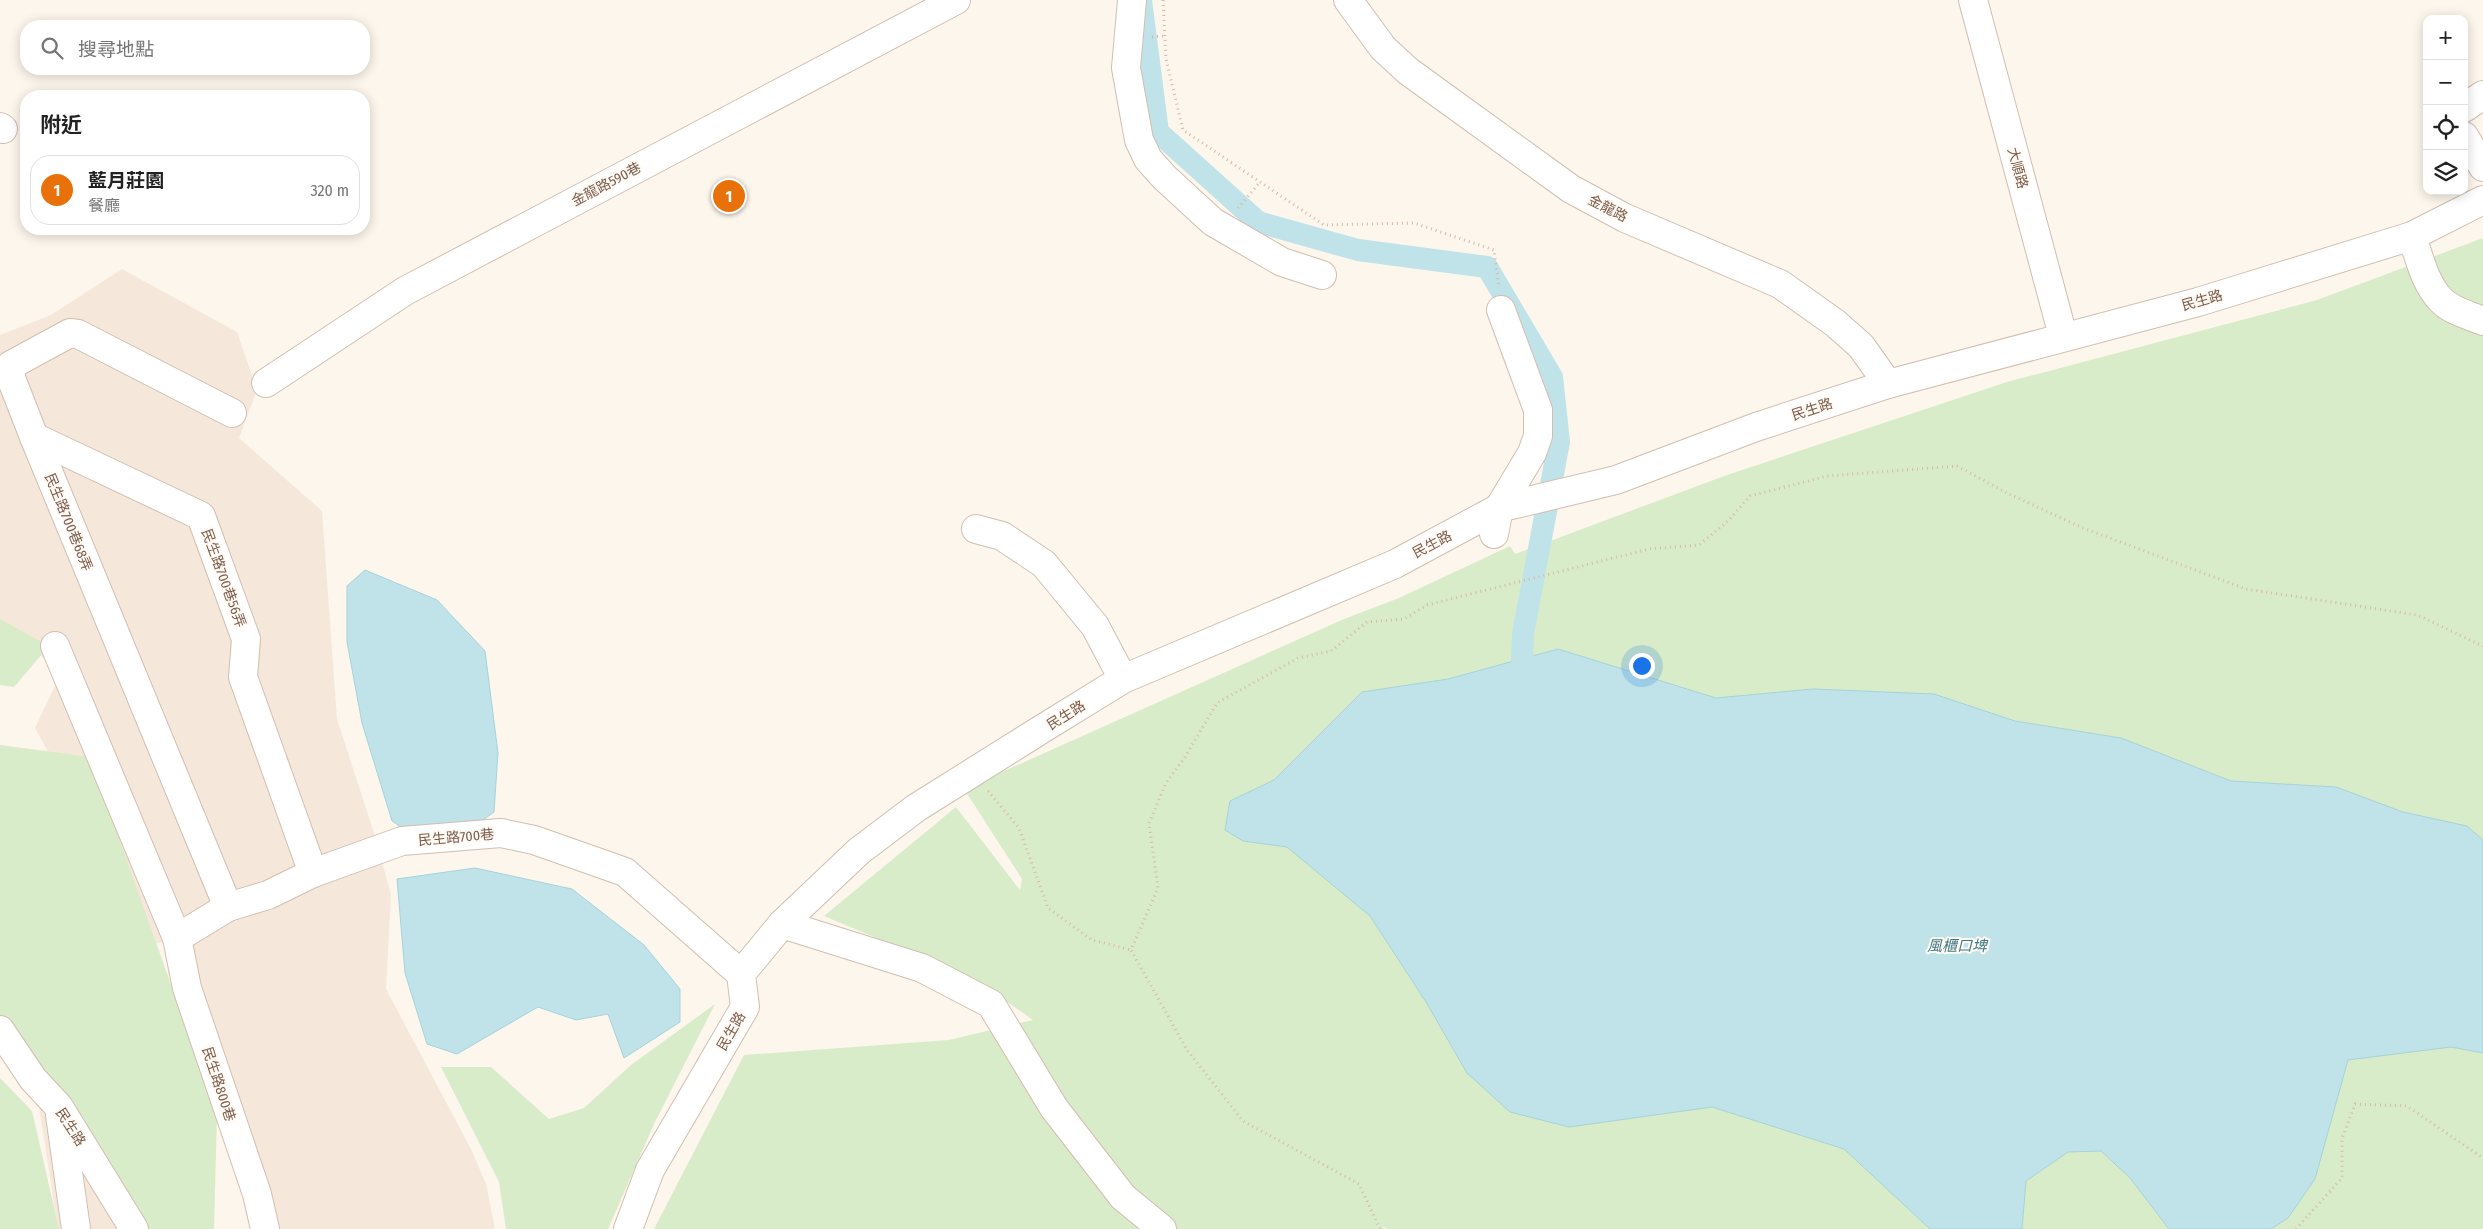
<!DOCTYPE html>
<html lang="zh-TW">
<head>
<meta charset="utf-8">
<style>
  body { margin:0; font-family:"Fira Sans Condensed","Noto Sans TC",sans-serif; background:#f6f6f6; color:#222 }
  .controls { position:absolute; right:15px; top:15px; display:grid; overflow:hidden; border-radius:10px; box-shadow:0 2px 12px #0003 }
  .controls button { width:45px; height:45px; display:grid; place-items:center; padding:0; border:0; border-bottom:1px solid #e0e0e0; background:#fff; color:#222; font:25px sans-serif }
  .you { position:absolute; left:1641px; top:665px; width:18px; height:18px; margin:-12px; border:4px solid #fff; border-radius:50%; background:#1a73e8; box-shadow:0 0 0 8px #1a73e833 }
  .badge { display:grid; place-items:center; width:32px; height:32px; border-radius:50%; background:#ea580c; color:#fff; font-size:16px; font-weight:700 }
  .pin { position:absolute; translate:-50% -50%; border:2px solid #fff; box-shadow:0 1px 5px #0006 }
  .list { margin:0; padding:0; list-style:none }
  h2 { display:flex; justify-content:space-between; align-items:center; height:65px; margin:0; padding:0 20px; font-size:21px }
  h2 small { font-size:16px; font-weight:400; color:#767676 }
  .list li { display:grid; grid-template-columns:32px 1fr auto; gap:15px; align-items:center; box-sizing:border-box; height:70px; margin:0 10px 10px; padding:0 10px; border:1px solid #e0e0e0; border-radius:20px }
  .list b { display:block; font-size:19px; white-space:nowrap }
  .list p { margin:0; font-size:16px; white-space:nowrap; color:#767676 }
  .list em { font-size:16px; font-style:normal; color:#767676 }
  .icon { flex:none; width:28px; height:28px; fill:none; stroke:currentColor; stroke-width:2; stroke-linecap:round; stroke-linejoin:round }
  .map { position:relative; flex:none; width:2483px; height:1229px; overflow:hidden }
  .search { position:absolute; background:#fff; box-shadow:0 2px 12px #0003; left:20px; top:20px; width:350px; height:55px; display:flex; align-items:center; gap:12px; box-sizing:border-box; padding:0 18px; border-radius:20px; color:#767676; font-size:19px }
  .panel { position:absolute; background:#fff; box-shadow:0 2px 12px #0003; left:20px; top:90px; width:350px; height:145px; border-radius:20px }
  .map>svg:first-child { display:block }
  .residential { fill:#f5e8da }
  .green { fill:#d8ecc9 }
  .water { fill:#bfe3e8; stroke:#a5d3da }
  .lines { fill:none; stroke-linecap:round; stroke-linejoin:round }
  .canal { stroke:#bfe3e8; stroke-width:22 }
  .minor-casing { stroke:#d1beb0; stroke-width:30 }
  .path { stroke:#d9b8a5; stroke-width:3; stroke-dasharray:1 4; stroke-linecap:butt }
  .minor { stroke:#fff; stroke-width:28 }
  .labels { text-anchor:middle; stroke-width:4; stroke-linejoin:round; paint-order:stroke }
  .street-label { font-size:14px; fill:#7a5c4d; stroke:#fffaf3 }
  .water-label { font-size:15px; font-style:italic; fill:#437c86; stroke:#fffaf3 }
</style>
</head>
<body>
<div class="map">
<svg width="2483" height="1229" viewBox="0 0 2483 1229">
  <rect width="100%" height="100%" fill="#fdf6ec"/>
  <g class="residential">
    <polygon points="122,269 237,332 257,390 239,438 322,511 337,719 373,830 391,894 386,989 472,1151 486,1184 495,1229 267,1229 179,937 131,951 82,815 35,728 63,669 0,632 0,335 51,315"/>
    <polygon points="39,1106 124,1229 58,1229"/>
  </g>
  <g class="green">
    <polygon points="2483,238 2483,1229 1388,1229 1382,1226 1385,1229 654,1229 744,1055 949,1040 1033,1020 976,980 824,916 956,807 1020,890 1022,879 964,789 1344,619 1399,598 1510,546 1515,554 1727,475 2007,382 2317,300"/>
    <polygon points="0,619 49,646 14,687 0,685"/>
    <polygon points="0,745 90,757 217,1114 214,1229 144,1229 0,1022"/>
    <polygon points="715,1004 655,1122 608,1229 506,1229 499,1182 441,1067 491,1067 549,1119 584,1108 631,1065"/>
    <polygon points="0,1078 32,1111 59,1229 0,1229"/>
  </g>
  <g class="water">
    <polygon points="365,570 437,600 485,651 498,753 494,812 472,828 415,836 392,821 362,723 347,642 347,586"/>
    <polygon points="1558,649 1716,698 1813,689 1934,694 2015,721 2121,738 2231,781 2336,787 2403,812 2467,826 2483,840 2483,1053 2451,1047 2348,1060 2315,1179 2288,1218 2271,1229 2169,1229 2130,1178 2101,1151 2068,1152 2026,1181 2022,1229 1930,1229 1844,1149 1712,1107 1569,1127 1510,1112 1467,1073 1426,1002 1370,916 1287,847 1243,841 1225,830 1230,801 1274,780 1362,692 1448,679"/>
    <polygon points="475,868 572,889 644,945 680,989 680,1022 624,1058 608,1014 576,1020 538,1007 457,1054 427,1044 405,973 397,879"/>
  </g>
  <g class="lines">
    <polyline class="canal" points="1141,0 1158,132 1258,222 1358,250 1487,267 1552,377 1559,442 1523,634 1522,659 1542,684"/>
    <defs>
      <g id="minor">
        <polyline points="1132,0 1126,68 1139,140 1148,159 1164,177 1213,222 1282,262 1322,275"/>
        <polyline points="1348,0 1383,48 1408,71 1571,189 1625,218 1780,284 1835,323 1861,346 1888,384"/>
        <polyline points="1973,0 2063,336"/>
        <polyline points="2464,108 2483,95"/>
        <polyline points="0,127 3,129"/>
        <polyline points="2464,136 2483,167"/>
        <path d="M2412,236C2419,257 2425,284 2441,300C2451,311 2469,315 2483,321"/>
        <polyline points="266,383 405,291 956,0"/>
        <polyline points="34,437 201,516 246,639 243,677 313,873"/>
        <polyline points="976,529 1002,536 1044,564 1095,626 1123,679"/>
        <polyline points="1494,534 1499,508 1532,453 1538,436 1538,410 1501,310"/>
        <polyline points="55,646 177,938 187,988 257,1194 265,1229"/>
        <polyline points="228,907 34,437 11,378 11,365 70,333 78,334 232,413"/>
        <polyline points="782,924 922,968 991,1004 1054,1108 1123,1197 1162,1229"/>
        <polyline points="177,938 228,907 268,895 313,873 402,841 501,833 534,840 625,872 741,974"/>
        <polyline points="0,1030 33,1079 59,1107 134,1229"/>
        <polyline points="60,1115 76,1229"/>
        <polyline points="628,1229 650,1170 745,1007 741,974 782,924 859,851 916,808 1042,729 1123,679 1395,564 1499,508 1616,480 1756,427 1888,384 2198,302 2412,236 2483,200"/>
      </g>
    </defs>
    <use href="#minor" class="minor-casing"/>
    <g class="path">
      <polyline points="1163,0 1166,59 1183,130 1324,225 1414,223 1494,250 1499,287"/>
      <polyline points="1152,37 1165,36"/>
      <polyline points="1238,208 1260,182"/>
      <polyline points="988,791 1019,828 1048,908 1092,940 1131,950"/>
      <polyline points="1380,1229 1359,1184 1243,1121 1187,1050 1131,950 1158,888 1149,823 1166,783 1185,757 1217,703 1298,658 1331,651 1367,622 1404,619 1427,605 1649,549 1699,545 1728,521 1750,496 1827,476 1957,466 2007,493 2083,528 2246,589 2417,615 2483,646"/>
      <polyline points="2296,1229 2342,1178 2342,1139 2355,1104 2407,1106 2483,1158"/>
    </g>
    <use href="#minor" class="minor"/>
  </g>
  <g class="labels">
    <g class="street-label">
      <text transform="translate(2018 168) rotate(75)" y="5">大順路</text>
      <text transform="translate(606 184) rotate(-28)" y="5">金龍路590巷</text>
      <text transform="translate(1608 208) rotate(27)" y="5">金龍路</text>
      <text transform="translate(2202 300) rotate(-16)" y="5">民生路</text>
      <text transform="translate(1812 409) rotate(-18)" y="5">民生路</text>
      <text transform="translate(69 522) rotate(68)" y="5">民生路700巷68弄</text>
      <text transform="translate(1432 544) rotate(-28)" y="5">民生路</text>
      <text transform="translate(224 578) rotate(70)" y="5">民生路700巷56弄</text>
      <text transform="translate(1066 715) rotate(-32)" y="5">民生路</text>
      <text transform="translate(456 837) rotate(-5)" y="5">民生路700巷</text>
      <text transform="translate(731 1031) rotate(-60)" y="5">民生路</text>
      <text transform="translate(219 1084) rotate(72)" y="5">民生路800巷</text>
      <text transform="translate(71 1127) rotate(57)" y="5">民生路</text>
    </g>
    <g class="water-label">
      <text x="1957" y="951">風櫃口埤</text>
    </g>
  </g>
</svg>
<div class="controls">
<button>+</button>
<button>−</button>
<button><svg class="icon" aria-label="locate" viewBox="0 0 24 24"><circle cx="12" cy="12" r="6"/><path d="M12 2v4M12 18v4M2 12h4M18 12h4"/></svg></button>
<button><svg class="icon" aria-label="layers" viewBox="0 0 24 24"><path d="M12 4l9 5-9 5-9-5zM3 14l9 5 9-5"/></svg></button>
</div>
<div class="you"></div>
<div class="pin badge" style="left:729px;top:196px;background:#e8710a">1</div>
<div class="search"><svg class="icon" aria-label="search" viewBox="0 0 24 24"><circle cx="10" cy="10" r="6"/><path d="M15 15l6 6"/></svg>搜尋地點</div>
<section class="panel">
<h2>附近<small></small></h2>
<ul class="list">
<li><span class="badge" style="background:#e8710a">1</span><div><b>藍月莊園</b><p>餐廳</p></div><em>320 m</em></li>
</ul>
</section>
</div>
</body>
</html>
